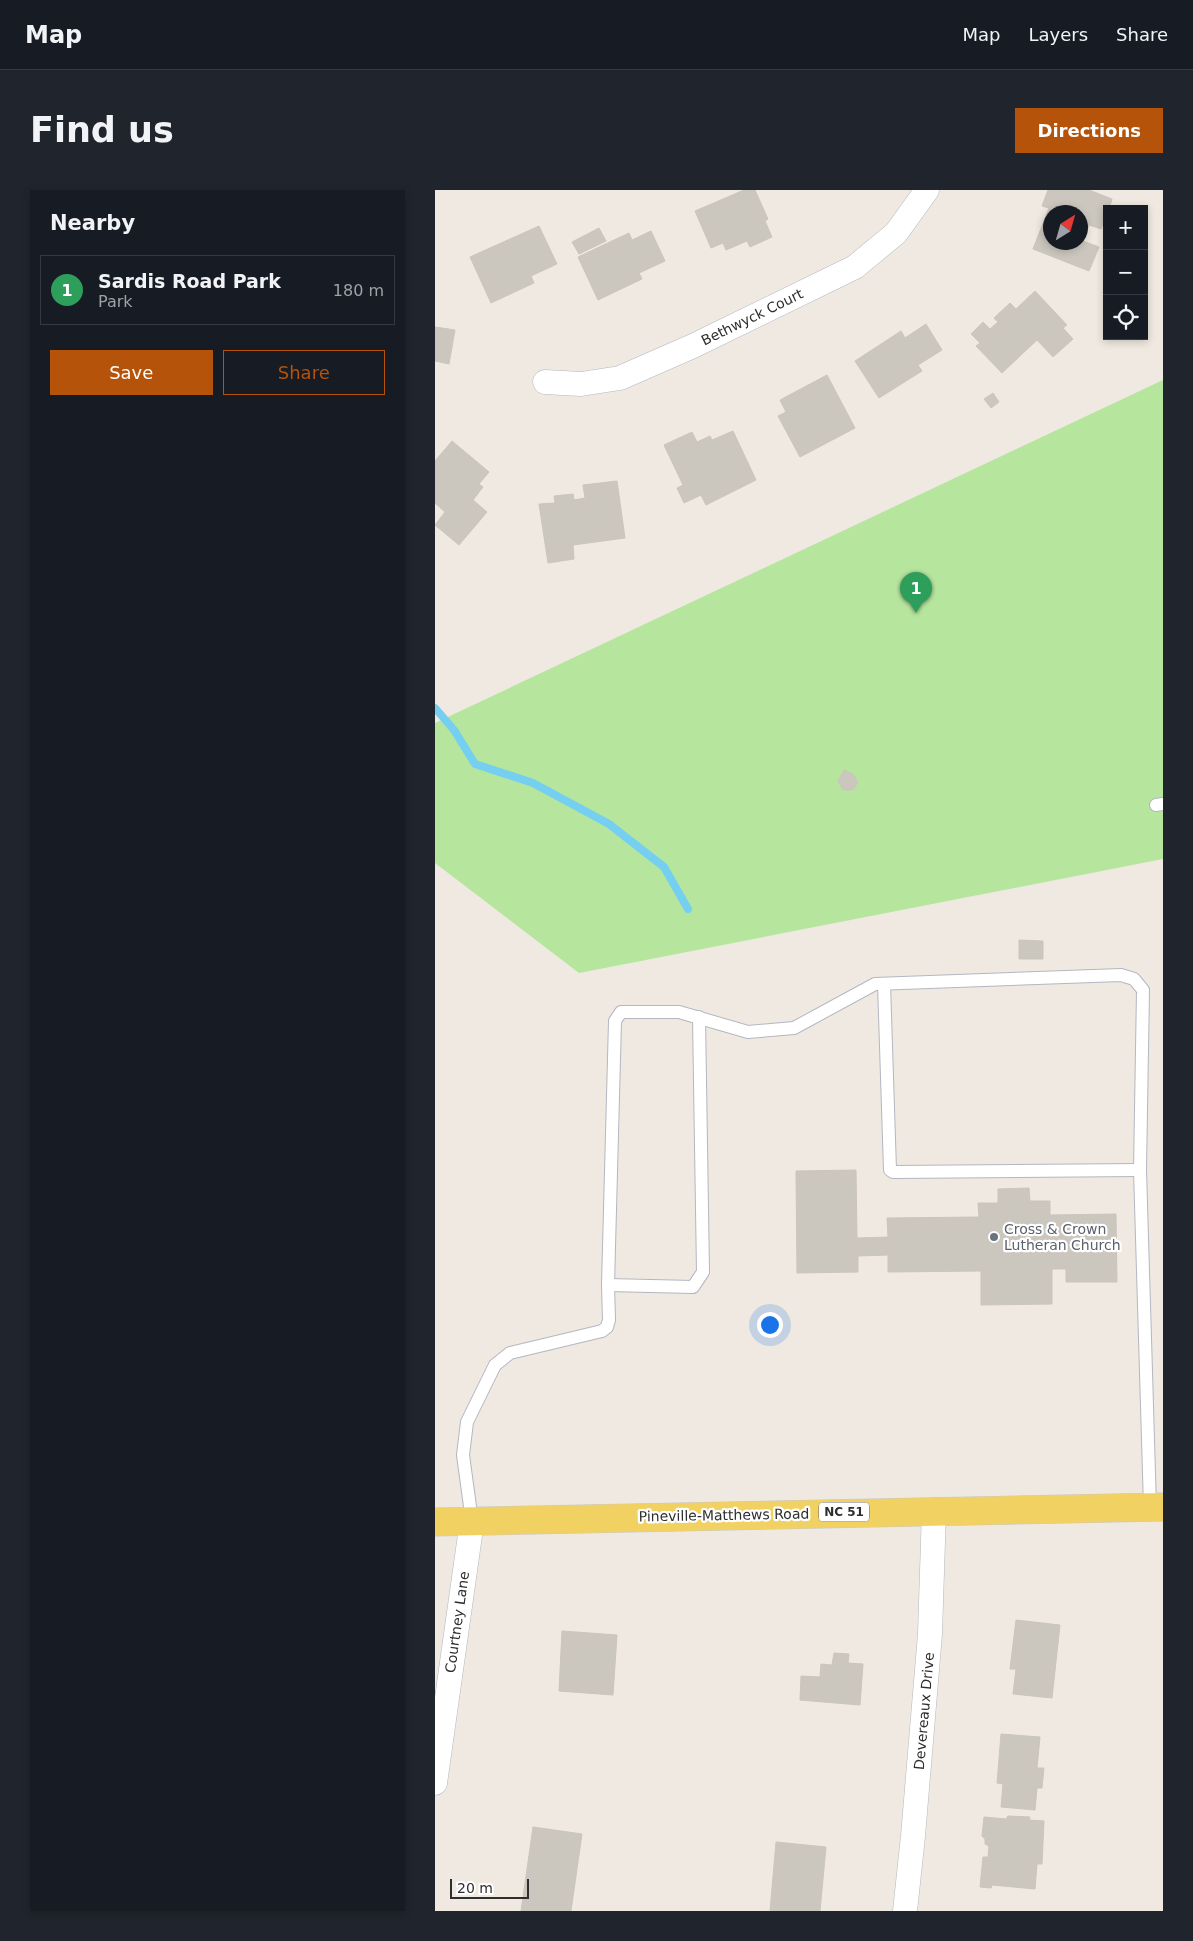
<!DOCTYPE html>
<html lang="en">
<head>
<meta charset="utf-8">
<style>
  body { margin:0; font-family:"DejaVu Sans",sans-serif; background:#20242c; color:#f1f3f6 }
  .controls { position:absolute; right:15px; top:15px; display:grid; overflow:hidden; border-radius:0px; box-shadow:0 2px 8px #0003 }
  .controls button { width:45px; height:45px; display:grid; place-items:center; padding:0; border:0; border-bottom:1px solid #363941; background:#171b24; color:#f1f3f6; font:25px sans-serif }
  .compass { position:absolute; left:608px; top:15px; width:45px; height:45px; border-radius:50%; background:#171b24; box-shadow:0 2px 8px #0003; rotate:37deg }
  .scale { position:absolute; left:15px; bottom:12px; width:79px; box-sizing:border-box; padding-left:5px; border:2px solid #2e2e2e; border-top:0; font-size:14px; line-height:18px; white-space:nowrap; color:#2e2e2e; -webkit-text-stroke:4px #fff; paint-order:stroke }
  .you { position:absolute; left:334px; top:1134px; width:18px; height:18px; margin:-12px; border:4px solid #fff; border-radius:50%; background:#1a73e8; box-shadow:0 0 0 8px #1a73e833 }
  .badge { display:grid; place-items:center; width:32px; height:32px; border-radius:50%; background:#b45309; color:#fff; font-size:16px; font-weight:700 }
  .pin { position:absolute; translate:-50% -41px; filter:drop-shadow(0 1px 2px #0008) }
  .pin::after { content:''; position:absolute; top:26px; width:18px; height:15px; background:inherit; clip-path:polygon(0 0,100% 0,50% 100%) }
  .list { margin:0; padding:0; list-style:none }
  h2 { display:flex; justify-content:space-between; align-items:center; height:65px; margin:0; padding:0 20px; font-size:21px }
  h2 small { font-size:16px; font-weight:400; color:#9ea1a6 }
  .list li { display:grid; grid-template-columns:32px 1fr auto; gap:15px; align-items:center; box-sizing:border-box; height:70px; margin:0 10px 10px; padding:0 10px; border:1px solid #363941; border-radius:0px }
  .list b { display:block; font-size:19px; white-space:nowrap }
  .list p { margin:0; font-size:16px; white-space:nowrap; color:#9ea1a6 }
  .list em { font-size:16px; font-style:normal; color:#9ea1a6 }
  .actions { display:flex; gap:10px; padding:15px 20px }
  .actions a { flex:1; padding:11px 0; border:1px solid #b45309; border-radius:0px; text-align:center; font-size:18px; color:#b45309 }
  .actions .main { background:#b45309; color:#fff }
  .icon { flex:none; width:28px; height:28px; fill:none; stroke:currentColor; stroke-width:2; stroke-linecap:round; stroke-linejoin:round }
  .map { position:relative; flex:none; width:728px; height:1721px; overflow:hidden; border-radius:0px }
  header { display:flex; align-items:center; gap:30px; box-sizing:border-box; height:70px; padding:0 25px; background:#171b24; border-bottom:1px solid #363941 }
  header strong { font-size:24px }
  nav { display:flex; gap:28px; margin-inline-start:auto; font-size:18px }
  .intro { display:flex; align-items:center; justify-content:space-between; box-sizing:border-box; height:120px; padding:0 30px }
  h1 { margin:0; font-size:35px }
  .button { padding:12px 22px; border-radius:0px; background:#b45309; color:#fff; font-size:18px; font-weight:700 }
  main { display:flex; gap:30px; padding:0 30px }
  aside { flex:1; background:#171b24; border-radius:0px; box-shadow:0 2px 8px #0003 }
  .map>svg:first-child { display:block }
  .green { fill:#b6e59e }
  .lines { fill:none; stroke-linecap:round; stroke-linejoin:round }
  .stream { stroke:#75cff0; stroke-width:8 }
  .building { fill:#cbc7bf; stroke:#cbc5ba; fill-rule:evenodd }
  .service-casing { stroke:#b4b7c1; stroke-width:14 }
  .minor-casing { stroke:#b4b7c1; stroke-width:25 }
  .primary-casing { stroke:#c9c9c9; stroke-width:29 }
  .service { stroke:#fff; stroke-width:12 }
  .minor { stroke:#fff; stroke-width:24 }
  .primary { stroke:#f2d163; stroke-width:28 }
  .worship-dot { fill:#6b7280; stroke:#fff; stroke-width:2 }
  .labels { text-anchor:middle; stroke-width:4.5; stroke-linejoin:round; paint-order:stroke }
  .shield { fill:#fff; stroke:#6d6d6d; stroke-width:1 }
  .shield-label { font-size:12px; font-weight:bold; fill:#2e2e2e }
  .street-label { font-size:14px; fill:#2e2e2e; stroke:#fff }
  .worship-label { font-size:14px; fill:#5b616d; stroke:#fff; text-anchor:start }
</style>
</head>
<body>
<header>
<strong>Map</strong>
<nav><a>Map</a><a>Layers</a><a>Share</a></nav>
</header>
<div class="intro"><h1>Find us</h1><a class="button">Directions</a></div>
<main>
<aside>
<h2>Nearby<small></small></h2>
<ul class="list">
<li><span class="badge" style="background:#2e9e5b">1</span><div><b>Sardis Road Park</b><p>Park</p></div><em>180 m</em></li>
</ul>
<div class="actions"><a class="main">Save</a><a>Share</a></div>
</aside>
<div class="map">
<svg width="728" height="1721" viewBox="0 0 728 1721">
  <rect width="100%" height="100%" fill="#efe9e1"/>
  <polygon class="green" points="728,190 728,669 144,783 0,673 0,533"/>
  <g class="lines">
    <polyline class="stream" points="0,518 19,540 40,574 98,593 174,634 229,677 253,719"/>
  </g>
  <g class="building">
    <polygon points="309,0 320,0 333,29 330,31 337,47 315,57 312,51 291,60 288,53 276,58 260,21"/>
    <path d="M613,0H654L677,9L674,19H672V23L666,39L654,35L648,51L664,57L654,81L598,59L614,18L607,16ZM616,22H646V52H616Z"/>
    <polygon points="104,36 122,74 96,86 99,93 56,113 35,67"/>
    <polygon points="164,38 171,51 144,64 137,52"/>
    <polygon points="216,41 230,71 204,83 207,89 163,110 143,67 194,43 197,50"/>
    <polygon points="600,101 632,135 628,138 638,149 618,167 602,150 567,183 541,156 545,153 536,144 548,132 555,139 563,132 559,128 575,113 581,119"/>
    <polygon points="491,134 507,160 483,175 487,181 444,208 420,171 466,141 470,148"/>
    <polygon points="0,137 20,140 14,174 0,171"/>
    <polygon points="392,185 420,238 365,267 343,226 351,222 345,210"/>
    <polygon points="558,203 564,212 556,218 549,209"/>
    <polygon points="298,241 321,290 271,315 266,305 249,313 242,298 248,295 229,255 257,242 262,252 275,246 277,250"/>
    <polygon points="17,251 54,282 44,294 48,297 38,310 52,322 24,355 0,335 10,322 0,313 0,271"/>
    <polygon points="182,291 190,348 138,355 139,369 113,373 104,314 120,313 119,306 138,304 139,310 150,308 148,295"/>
    <polygon points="409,580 418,584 423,592 418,600 408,600 403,591"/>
    <polygon points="584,750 608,751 608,769 584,769"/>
    <polygon points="421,980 422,1048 453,1047 452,1028 544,1027 543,1013 563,1013 563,999 594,998 595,1011 615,1011 615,1025 681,1024 682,1092 631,1092 631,1079 617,1079 617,1114 546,1115 546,1081 453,1082 453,1065 423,1066 423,1082 362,1083 361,981"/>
    <polygon points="581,1430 625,1435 617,1508 578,1504 581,1479 575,1479"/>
    <polygon points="127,1441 182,1445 178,1505 124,1501"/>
    <polygon points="399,1463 414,1464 413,1473 428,1474 425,1515 365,1510 366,1486 385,1487 386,1474 397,1475"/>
    <polygon points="566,1544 605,1547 602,1578 609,1578 607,1598 602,1598 600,1620 566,1617 568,1594 562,1593"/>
    <polygon points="573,1626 595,1627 594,1630 609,1631 607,1674 602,1674 600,1699 557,1695 556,1698 545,1697 548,1667 553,1667 554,1656 550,1654 550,1649 547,1646 549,1627 571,1629"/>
    <polygon points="98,1637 147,1644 136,1721 86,1721"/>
    <polygon points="341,1652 391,1657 385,1721 335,1721"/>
  </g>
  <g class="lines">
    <defs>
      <g id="service">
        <polyline points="721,615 728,614"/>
        <polyline points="449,794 455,980 458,982 705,980"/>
        <polyline points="173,1095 258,1097 268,1082 264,827"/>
        <polyline points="37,1331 28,1265 32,1232 60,1175 75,1163 167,1141 172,1137 174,1130 173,1095 180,831 186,822 244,822 313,842 359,838 440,794 686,785 699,789 708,800 705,980 715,1317"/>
      </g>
      <g id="minor">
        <polyline points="110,192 146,194 185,188 258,156 420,77 461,43 492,0"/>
        <polyline points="0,1593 37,1331"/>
        <polyline points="470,1721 478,1646 495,1444 499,1320"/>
      </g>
      <polyline id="primary" points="0,1332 728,1317"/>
    </defs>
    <use href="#service" class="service-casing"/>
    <use href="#minor" class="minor-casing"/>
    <use href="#primary" class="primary-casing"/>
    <use href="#service" class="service"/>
    <use href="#minor" class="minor"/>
    <use href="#primary" class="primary"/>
  </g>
  <circle class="worship-dot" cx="559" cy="1047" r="5"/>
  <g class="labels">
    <rect class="shield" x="384" y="1312.5" width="50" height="19" rx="4"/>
    <g class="shield-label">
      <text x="409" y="1326">NC 51</text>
    </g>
    <g class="street-label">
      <text transform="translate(317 127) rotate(-26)" y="5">Bethwyck Court</text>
      <text transform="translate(289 1325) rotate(-1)" y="5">Pineville-Matthews Road</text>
      <text transform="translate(22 1432) rotate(-82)" y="5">Courtney Lane</text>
      <text transform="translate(489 1521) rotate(-85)" y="5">Devereaux Drive</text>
    </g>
    <g class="worship-label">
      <text x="569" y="1044">Cross &amp; Crown<tspan x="569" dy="16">Lutheran Church</tspan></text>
    </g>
  </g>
</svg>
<div class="controls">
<button>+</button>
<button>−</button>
<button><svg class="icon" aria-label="locate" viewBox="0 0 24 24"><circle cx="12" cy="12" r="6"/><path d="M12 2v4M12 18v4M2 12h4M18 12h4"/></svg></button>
</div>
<svg class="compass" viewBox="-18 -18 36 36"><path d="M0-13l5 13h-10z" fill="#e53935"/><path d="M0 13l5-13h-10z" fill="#9ea1a6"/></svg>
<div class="scale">20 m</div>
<div class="you"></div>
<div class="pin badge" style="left:481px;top:423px;background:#2e9e5b">1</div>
</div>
</main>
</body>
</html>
